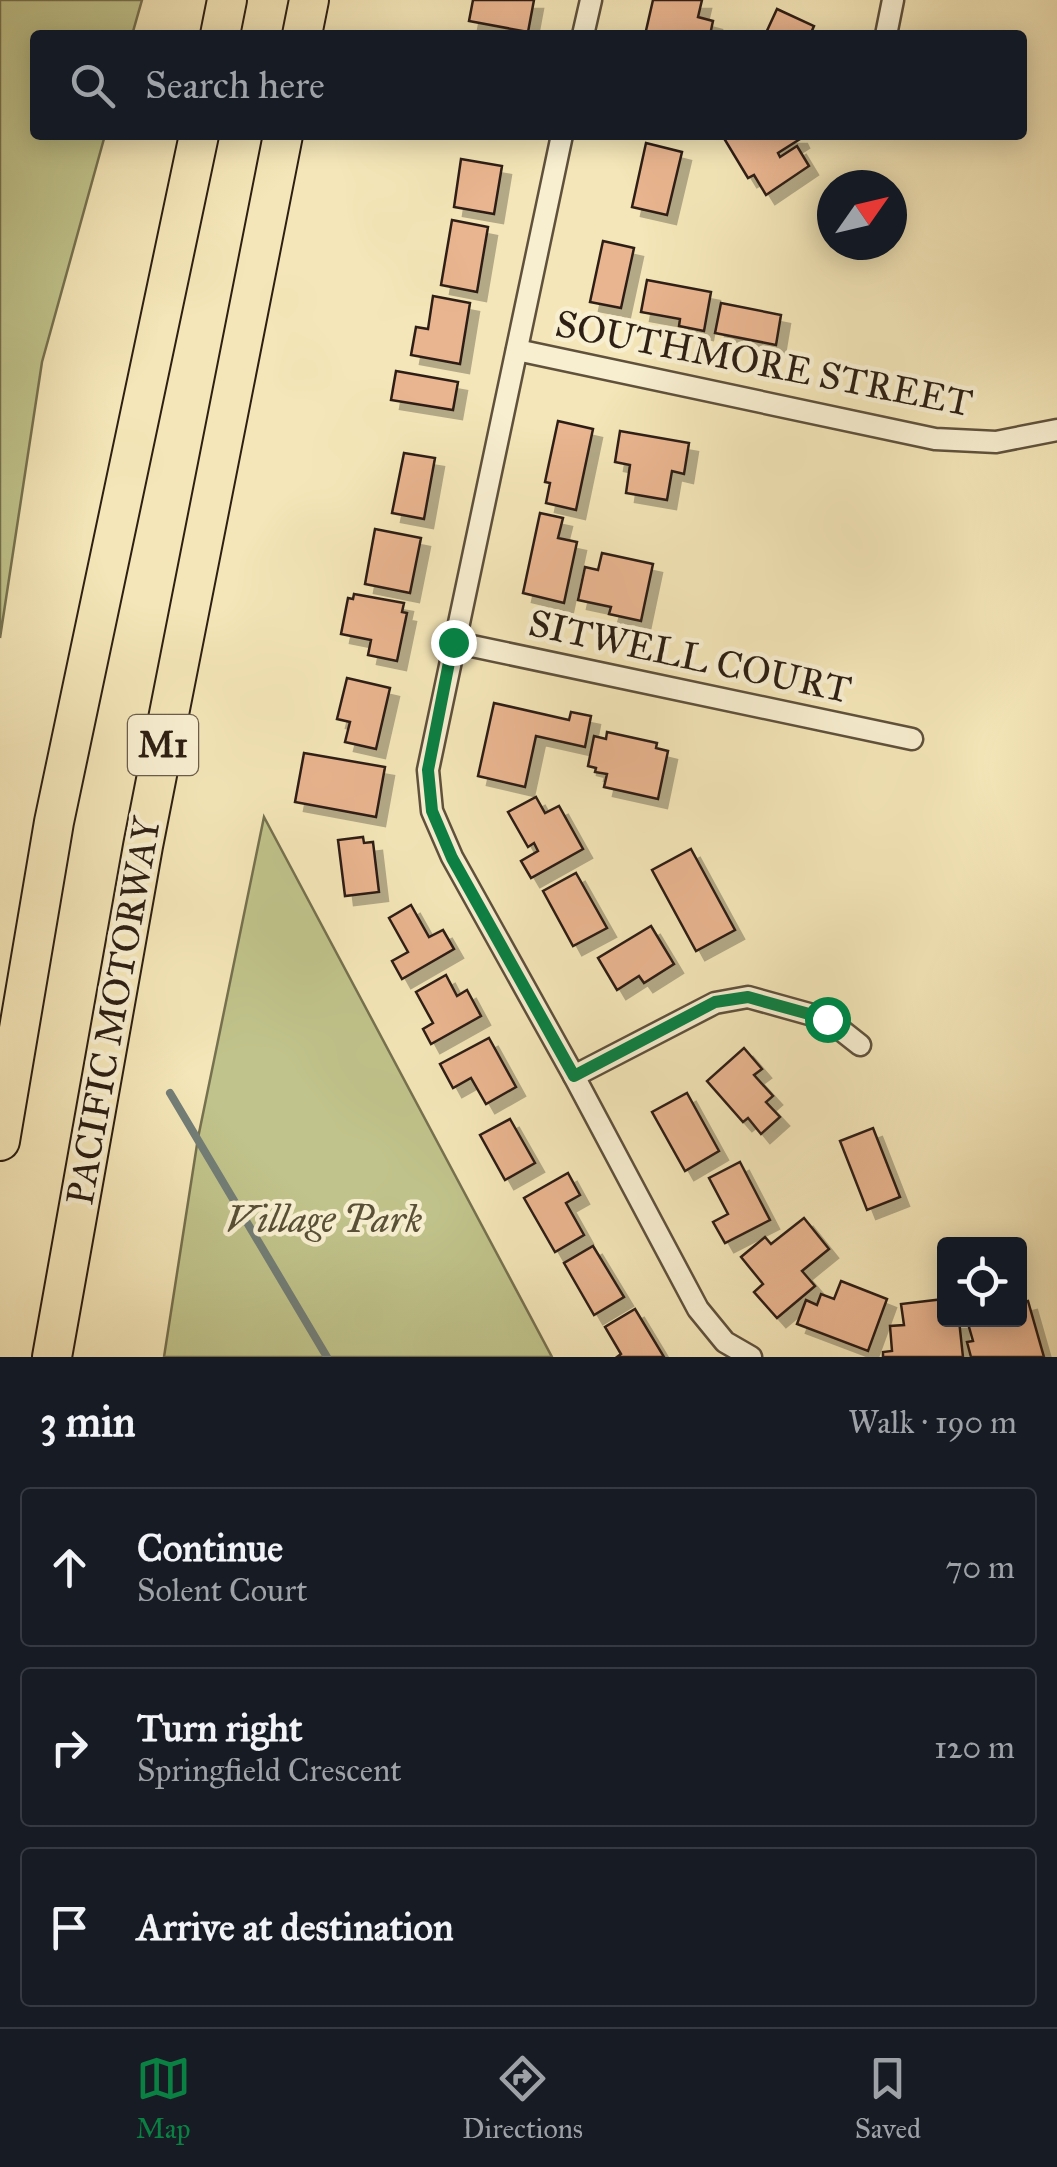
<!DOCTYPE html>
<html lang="en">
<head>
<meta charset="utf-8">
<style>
  body { margin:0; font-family:"IM FELL Great Primer",serif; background:#242831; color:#f1f3f6 }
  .controls { position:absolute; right:30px; bottom:30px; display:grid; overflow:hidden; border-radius:10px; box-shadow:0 5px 25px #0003 }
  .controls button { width:90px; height:90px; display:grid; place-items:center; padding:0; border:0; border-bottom:2px solid #363941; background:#171b24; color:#f1f3f6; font:50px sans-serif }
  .compass { position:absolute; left:817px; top:170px; width:90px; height:90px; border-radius:50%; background:#171b24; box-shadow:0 5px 25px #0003; rotate:56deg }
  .stop { position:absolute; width:30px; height:30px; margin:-22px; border:8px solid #0b8043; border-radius:50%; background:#fff }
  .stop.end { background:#0b8043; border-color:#fff; box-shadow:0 2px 10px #0008 }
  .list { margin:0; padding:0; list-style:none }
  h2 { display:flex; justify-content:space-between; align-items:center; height:130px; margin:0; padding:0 40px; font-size:42px }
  h2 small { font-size:32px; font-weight:400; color:#9ea1a6 }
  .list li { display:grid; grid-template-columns:65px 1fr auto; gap:30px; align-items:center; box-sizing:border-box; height:160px; margin:0 20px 20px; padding:0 20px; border:2px solid #363941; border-radius:10px }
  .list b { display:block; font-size:38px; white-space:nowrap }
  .list p { margin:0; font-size:32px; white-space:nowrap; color:#9ea1a6 }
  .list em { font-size:32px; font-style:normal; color:#9ea1a6 }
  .icon { flex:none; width:55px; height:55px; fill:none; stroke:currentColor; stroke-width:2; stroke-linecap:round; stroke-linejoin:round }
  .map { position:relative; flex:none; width:1057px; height:1357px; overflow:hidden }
  .search { position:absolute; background:#171b24; box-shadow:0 5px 25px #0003; left:30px; right:30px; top:30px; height:110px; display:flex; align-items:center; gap:25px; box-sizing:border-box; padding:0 35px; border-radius:10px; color:#9ea1a6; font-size:38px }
  .sheet { height:670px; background:#171b24 }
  nav { display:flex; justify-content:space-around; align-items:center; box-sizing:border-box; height:140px; border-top:2px solid #363941; background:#171b24; font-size:28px; color:#9ea1a6 }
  nav a { display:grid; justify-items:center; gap:5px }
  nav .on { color:#0b8043 }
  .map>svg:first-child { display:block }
  .green { fill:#c0c38b; stroke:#76714f; stroke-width:2.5 }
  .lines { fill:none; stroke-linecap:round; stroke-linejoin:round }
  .stream { stroke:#737e77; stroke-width:8 }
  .building { fill:#e9b590; stroke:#2d1f13; stroke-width:2.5; filter:url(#shadow) }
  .minor-casing { stroke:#5f513c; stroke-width:25 }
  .motorway-casing { stroke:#2d1f13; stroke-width:42 }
  .minor { stroke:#f8efd1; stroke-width:20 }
  .motorway { stroke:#f4e6b8; stroke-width:38 }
  .route { stroke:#0b8043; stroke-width:12 }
  .labels { text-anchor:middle; stroke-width:9; stroke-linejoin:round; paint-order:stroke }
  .shield { fill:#f8efd1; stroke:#6a5d4c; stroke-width:2.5 }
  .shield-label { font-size:35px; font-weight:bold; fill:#2d1f13 }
  .street-label { font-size:38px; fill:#2d1f13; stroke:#f8efd1 }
  .park-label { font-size:38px; font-style:italic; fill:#595037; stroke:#f8efd1 }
</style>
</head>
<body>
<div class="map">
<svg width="1057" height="1357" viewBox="0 0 1057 1357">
  <defs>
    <filter id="shadow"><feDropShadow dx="9" dy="9" stdDeviation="0" flood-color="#0004"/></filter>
  </defs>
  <rect width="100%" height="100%" fill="#f4e6b8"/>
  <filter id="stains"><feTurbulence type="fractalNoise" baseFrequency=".002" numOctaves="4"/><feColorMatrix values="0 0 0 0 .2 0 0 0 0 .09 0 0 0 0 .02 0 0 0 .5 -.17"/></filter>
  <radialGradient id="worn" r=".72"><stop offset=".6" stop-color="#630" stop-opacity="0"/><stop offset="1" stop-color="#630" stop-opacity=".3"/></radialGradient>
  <g class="green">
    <polygon points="0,0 142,0 132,35 35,35 35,135 105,135 42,362 0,638"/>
    <polygon points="264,817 552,1357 164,1357 198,1138"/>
  </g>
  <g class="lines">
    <polyline class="stream" points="170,1093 327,1357"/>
  </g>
  <g class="building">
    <polygon points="473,0 534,0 528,32 469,21"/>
    <polygon points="653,0 702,0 698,17 713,21 710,35 645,35"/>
    <polygon points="777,9 814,26 810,35 765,35"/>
    <polygon points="722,135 798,135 800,139 778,153 780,157 797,146 809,166 766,195 754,175 748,178"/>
    <polygon points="646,143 682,152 667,215 632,207"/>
    <polygon points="461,159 502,166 494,214 454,207"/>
    <polygon points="452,220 488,227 477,292 441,285"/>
    <polygon points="603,241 634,248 621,308 590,302"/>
    <polygon points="647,280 711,292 704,331 679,326 680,319 641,312"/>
    <polygon points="433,296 470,303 460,364 411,355 416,327 428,329"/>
    <polygon points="721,303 781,315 776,345 715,333"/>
    <polygon points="396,371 458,382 453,410 391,400"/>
    <polygon points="558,421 593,429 576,510 546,503 550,483 545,482"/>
    <polygon points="620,431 689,443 684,474 672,471 667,500 626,493 630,465 615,462"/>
    <polygon points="404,453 435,458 424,519 392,513"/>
    <polygon points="540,513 563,518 558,538 577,542 564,603 523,593"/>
    <polygon points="375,529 421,538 410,593 365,584"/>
    <polygon points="602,553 653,564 641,621 609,614 611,607 578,600 585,567 598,570"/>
    <polygon points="354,594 404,603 402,612 407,613 397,661 368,655 371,640 341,634 348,598 353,599"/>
    <polygon points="347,678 390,688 376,749 345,742 350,722 337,719"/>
    <polygon points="494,703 569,720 571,712 591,716 585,747 536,736 525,787 478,776"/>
    <polygon points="607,732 657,743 656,748 668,751 658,799 604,787 607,774 595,772 596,768 588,766 594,736 606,739"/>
    <polygon points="304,753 385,767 376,817 295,802"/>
    <polygon points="536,797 545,813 559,806 583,849 531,878 521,861 538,851 534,843 528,847 508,812"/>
    <polygon points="363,837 364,843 373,842 379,892 345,896 338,840"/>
    <polygon points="691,849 735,930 696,951 652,870"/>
    <polygon points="576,873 607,928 573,946 543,891"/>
    <polygon points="411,905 429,937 443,930 454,949 402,979 392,961 408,952 389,918"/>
    <polygon points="651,926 674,964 644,983 639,976 617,990 598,958"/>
    <polygon points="446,975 457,996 467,990 481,1016 431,1044 423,1029 433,1023 416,992"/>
    <polygon points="489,1038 516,1087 486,1104 471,1078 453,1088 440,1064"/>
    <polygon points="744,1048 762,1069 754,1075 773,1096 766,1102 780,1117 761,1134 748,1118 743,1122 707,1081"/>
    <polygon points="687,1093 719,1151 685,1171 652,1112"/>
    <polygon points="510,1119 535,1163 505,1180 480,1135"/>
    <polygon points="873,1128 900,1197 867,1210 840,1141"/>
    <polygon points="740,1162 770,1220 725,1243 713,1222 728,1214 709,1178"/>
    <polygon points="568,1173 580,1195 566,1203 584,1235 555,1252 524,1198"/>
    <polygon points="804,1218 829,1249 802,1271 815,1286 777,1318 754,1292 763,1284 741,1257 765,1237 771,1244"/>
    <polygon points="593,1246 624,1297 594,1315 564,1263"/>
    <polygon points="841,1281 887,1299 868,1351 797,1324 806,1300 817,1305 821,1294 834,1299"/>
    <polygon points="944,1299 944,1320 959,1320 963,1357 883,1357 883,1352 892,1351 890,1326 904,1325 901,1304"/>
    <polygon points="1028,1301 1044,1357 971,1357 967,1342 973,1341 967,1320 1020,1320 1020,1303"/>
    <polygon points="635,1309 664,1357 617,1357 621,1354 605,1327"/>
  </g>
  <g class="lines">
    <defs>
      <g id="minor">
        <polyline points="583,35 591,0"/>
        <polyline points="886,35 893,0"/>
        <polyline points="562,135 428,770 432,811 452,857 574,1076 698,1309 725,1342 751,1357"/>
        <polyline points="517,350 935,439 996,442 1057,430"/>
        <polyline points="453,642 912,739"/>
        <polyline points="574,1076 715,1003 748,997 827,1019 860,1045"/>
      </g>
      <g id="motorway">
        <polyline points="220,35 227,0"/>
        <polyline points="302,35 309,0"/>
        <polyline points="0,1141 54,822 199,135"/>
        <polyline points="52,1357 143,846 283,135"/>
      </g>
    </defs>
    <use href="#minor" class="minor-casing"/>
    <use href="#motorway" class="motorway-casing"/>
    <use href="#minor" class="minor"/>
    <use href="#motorway" class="motorway"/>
  </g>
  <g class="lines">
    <polyline class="route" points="453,642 428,770 432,811 452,858 574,1076 715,1002 748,997 827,1019"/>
  </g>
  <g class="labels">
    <rect class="shield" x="128" y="715" width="70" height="60" rx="8"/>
    <g class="shield-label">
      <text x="163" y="757">M1</text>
    </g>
    <g class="street-label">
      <text transform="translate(764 363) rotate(11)" y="13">SOUTHMORE STREET</text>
      <text transform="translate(690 656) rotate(12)" y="13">SITWELL COURT</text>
      <text transform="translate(113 1011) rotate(-80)" y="13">PACIFIC MOTORWAY</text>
    </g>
    <g class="park-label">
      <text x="324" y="1232">Village Park</text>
    </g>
  </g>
  <rect width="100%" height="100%" filter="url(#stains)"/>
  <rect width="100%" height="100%" fill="url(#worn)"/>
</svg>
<div class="controls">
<button><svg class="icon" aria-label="locate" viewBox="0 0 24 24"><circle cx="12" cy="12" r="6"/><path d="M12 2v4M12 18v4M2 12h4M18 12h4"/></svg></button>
</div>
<svg class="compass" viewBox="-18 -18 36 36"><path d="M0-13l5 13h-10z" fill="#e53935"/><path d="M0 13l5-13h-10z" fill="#9ea1a6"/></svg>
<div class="stop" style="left:827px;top:1019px"></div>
<div class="stop end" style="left:453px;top:642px"></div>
<div class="search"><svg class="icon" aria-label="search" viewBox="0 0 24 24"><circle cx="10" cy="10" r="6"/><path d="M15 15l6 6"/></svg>Search here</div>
</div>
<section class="sheet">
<h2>3 min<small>Walk · 190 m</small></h2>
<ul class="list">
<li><svg class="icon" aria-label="ahead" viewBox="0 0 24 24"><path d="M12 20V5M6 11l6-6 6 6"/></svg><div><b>Continue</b><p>Solent Court</p></div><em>70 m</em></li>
<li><svg class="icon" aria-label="right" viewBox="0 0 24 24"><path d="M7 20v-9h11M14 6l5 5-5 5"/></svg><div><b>Turn right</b><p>Springfield Crescent</p></div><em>120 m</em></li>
<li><svg class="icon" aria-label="arrive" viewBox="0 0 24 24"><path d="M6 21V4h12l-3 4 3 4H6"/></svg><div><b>Arrive at destination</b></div></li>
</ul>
</section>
<nav>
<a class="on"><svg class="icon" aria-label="map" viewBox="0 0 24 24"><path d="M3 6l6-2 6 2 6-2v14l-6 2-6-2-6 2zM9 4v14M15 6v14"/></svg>Map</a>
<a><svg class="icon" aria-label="directions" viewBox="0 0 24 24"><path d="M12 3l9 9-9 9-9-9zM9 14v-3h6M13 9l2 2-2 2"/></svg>Directions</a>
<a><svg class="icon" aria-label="saved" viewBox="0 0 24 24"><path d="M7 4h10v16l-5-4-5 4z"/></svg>Saved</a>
</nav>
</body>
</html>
